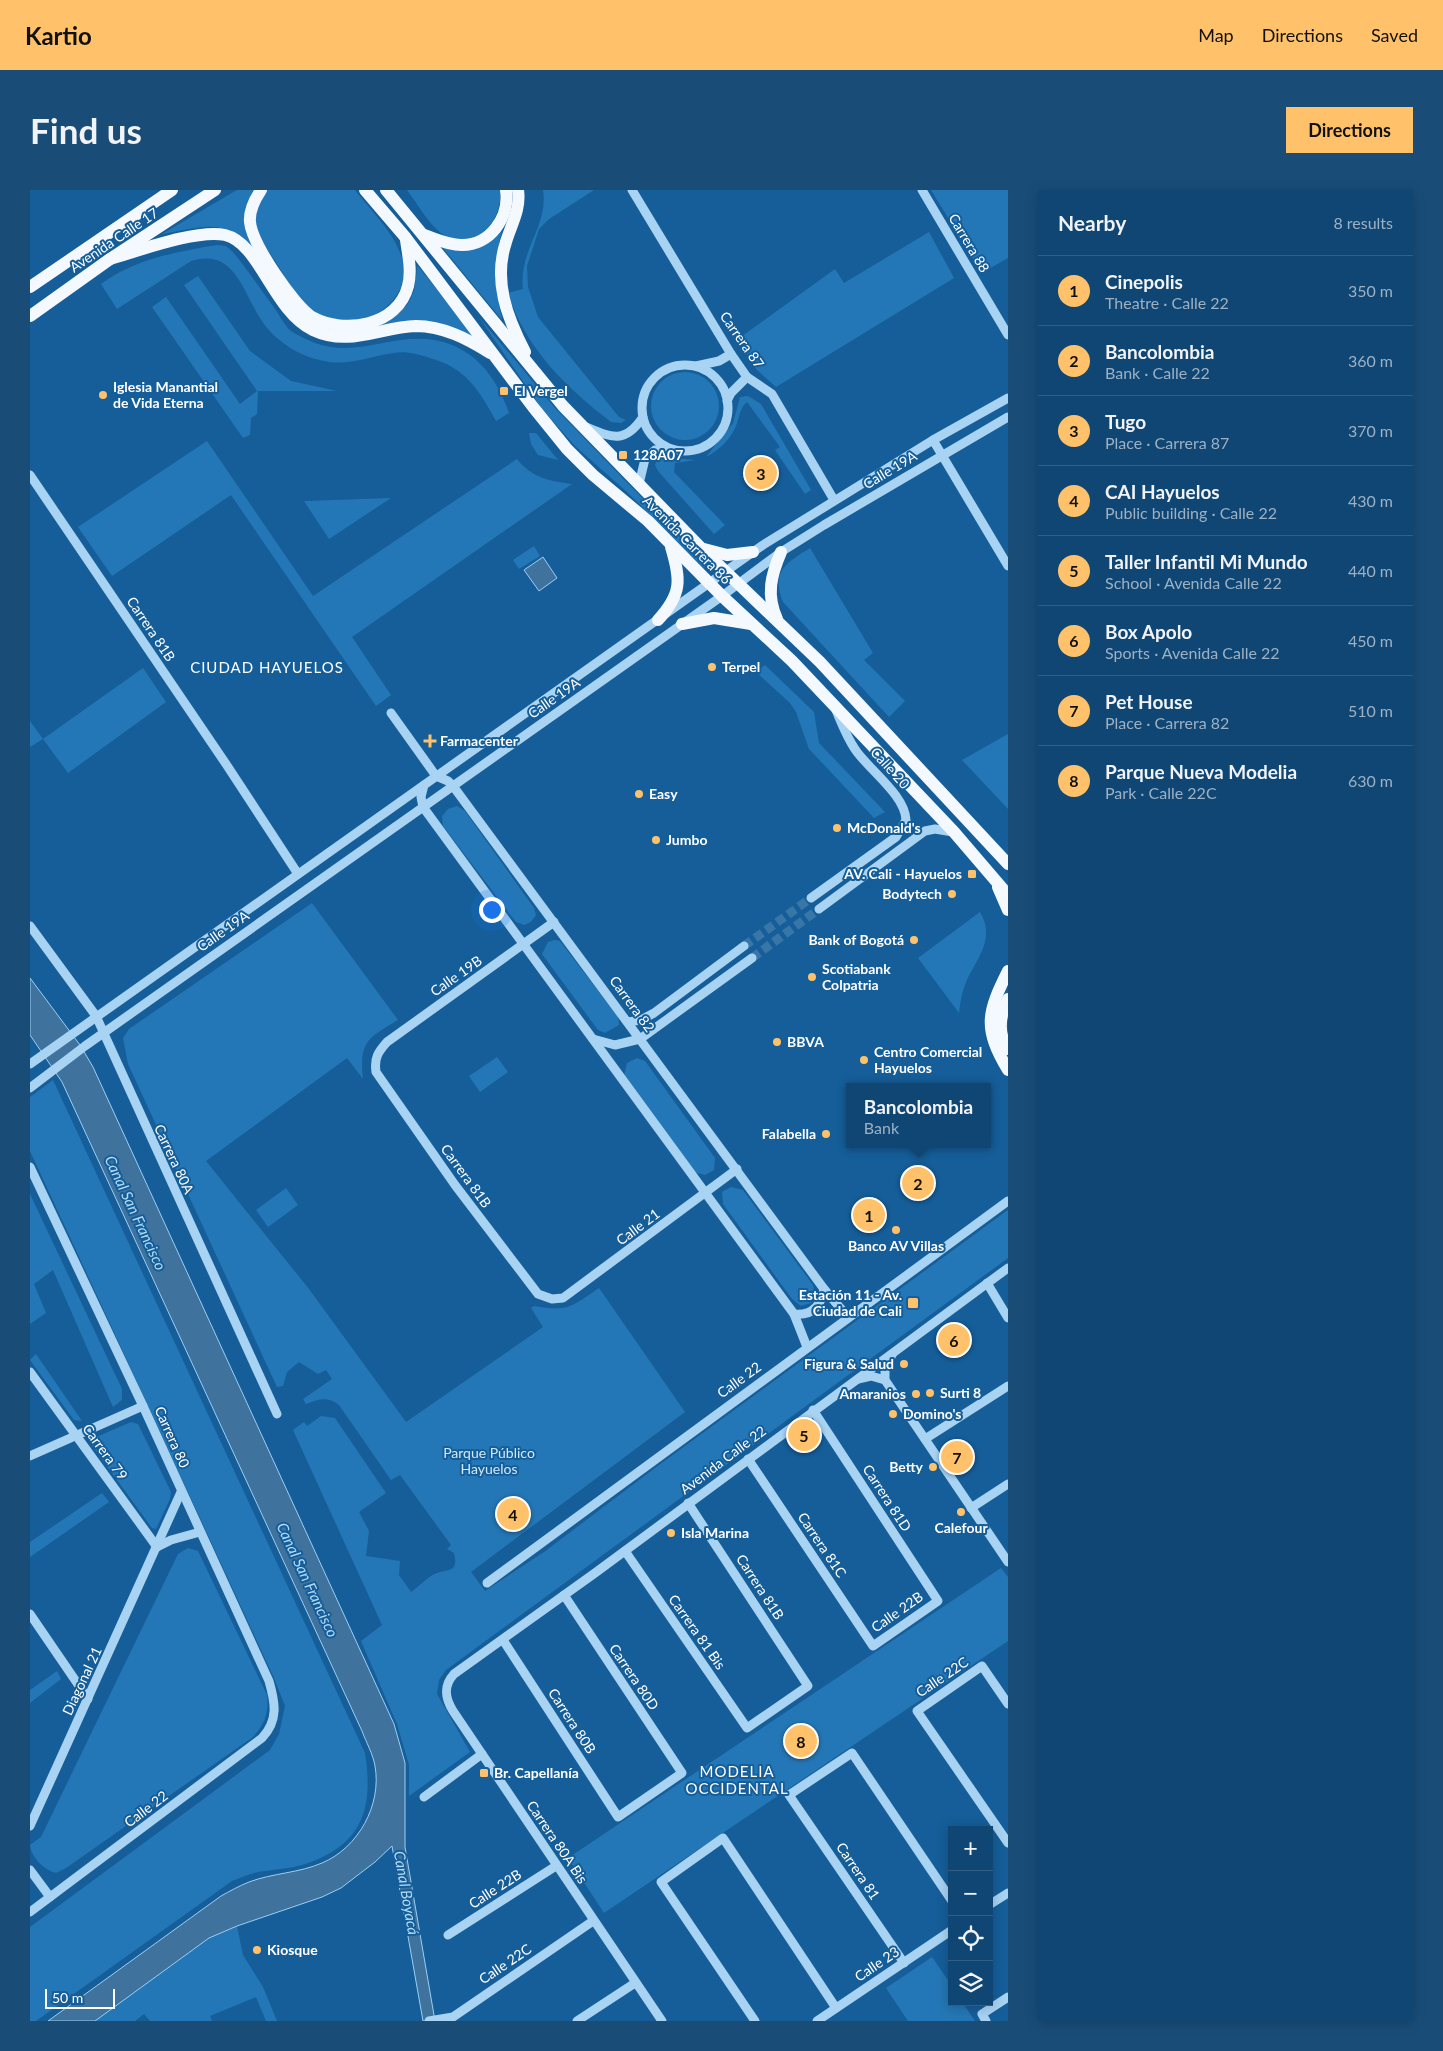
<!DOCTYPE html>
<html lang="en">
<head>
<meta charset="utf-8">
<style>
  body { margin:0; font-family:Lato,sans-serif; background:#194d78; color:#f1f3f6 }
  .controls { position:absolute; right:15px; bottom:15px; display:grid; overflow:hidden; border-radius:0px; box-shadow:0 2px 12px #0003 }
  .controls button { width:45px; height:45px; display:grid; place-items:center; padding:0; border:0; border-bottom:1px solid #305e85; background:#104673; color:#f1f3f6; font:25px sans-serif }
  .scale { position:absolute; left:15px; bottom:12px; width:70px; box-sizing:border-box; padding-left:5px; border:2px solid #fff; border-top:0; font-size:14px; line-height:18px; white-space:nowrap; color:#fff; -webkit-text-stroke:4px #155e99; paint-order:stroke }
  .you { position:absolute; left:461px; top:719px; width:18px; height:18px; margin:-12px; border:4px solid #fff; border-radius:50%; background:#1a73e8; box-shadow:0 0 0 8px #1a73e833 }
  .badge { display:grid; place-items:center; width:32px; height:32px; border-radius:50%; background:#ffc26a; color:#111; font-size:16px; font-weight:700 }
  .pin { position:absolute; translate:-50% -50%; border:2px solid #fff; box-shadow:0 1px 5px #0006 }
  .popup { position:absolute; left:816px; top:893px; width:145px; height:65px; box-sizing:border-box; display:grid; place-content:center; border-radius:0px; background:#104673; filter:drop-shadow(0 1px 4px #0005); font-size:16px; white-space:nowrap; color:#9cb1c4 }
  .popup b { font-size:19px; color:#f1f3f6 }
  .popup::after { content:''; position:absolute; left:50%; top:100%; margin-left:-10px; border:10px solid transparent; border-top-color:#104673 }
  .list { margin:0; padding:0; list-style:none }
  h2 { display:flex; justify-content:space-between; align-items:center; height:65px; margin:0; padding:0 20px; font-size:21px }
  h2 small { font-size:16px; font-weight:400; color:#9cb1c4 }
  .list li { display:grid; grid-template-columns:32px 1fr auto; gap:15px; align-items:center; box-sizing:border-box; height:70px; padding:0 20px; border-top:1px solid #305e85 }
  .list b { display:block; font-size:19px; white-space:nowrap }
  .list p { margin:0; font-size:16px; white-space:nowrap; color:#9cb1c4 }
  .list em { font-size:16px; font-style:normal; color:#9cb1c4 }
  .icon { flex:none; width:28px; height:28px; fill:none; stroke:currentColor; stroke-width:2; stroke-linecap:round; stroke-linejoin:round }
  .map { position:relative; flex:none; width:978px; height:1831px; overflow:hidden; border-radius:0px }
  header { display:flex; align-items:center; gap:30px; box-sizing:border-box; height:70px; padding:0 25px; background:#ffc26a; color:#111 }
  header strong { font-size:24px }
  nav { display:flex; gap:28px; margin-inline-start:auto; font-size:18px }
  .intro { display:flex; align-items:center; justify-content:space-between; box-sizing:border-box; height:120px; padding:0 30px }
  h1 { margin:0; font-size:35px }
  .button { padding:12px 22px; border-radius:0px; background:#ffc26a; color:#111; font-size:18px; font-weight:700 }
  main { display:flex; gap:30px; padding:0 30px }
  aside { flex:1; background:#104673; border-radius:0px; box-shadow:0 2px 12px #0003 }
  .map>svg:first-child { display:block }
  .green { fill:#2477b6 }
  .water { fill:#3f739d; stroke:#9acff5 }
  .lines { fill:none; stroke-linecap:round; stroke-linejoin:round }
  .minor-tunnel { stroke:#3876a8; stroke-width:9; stroke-dasharray:9 4.5; stroke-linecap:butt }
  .minor { stroke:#a8d3f3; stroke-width:9 }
  .major { stroke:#f4f9ff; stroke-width:12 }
  .poi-dot { fill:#ffc26a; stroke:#155e99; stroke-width:2 }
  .labels { text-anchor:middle; stroke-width:4; stroke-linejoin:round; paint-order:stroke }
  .street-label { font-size:14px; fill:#fff; stroke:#155e99 }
  .poi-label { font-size:14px; font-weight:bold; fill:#fff; stroke:#155e99; text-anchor:start }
  .park-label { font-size:14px; fill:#d0eafd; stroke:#155e99 }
  .neighbourhood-label { font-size:15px; letter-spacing:1px; fill:#fff; stroke:#155e99 }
  .water-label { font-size:15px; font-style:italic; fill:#b4dcf9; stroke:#155e99 }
</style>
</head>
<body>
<header>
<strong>Kartio</strong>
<nav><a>Map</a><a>Directions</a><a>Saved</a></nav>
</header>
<div class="intro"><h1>Find us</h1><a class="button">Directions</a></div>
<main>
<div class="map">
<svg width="978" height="1831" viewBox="0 0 978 1831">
  <rect width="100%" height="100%" fill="#155e99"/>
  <g class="green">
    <path d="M207,0H223L215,25L223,58C191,27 173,37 132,44Z"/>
    <path d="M237,0H325C341,21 367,45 373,72C381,104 347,133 316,133C307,132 292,127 284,122C266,111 255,85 243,68C227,43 216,28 237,0Z"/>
    <path d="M377,0H470C474,32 442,65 411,43C398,33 387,13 377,0Z"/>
    <path d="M513,0H564L519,29L509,39L497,76L498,97L508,127L589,227L596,230L591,233L581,232C537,198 495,158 478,103L493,99C488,61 519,36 513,0Z"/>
    <polygon points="901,0 978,0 978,68 952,83"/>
    <path d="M472,41C464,71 466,100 472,130L412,57C440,63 452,62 472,41Z"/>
    <polygon points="899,42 924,88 746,197 726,179 708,149 805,79 814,93"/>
    <path d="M187,55L196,56L202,61C218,80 231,100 245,119C250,126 255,136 261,141C267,145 278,150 285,153C314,164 342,154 371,150C427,142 462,173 479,223L466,231C449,200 436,178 400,168C387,164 377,161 363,163C327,169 312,180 274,165C262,160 246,149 237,138C214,111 209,56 161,71L87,119L71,94C105,69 145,62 187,55Z"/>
    <path d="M387,75L446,148L350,135C380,118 385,110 387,75Z"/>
    <polygon points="168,86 220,161 261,191 307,201 228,201 227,224 221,228 220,245 213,248 122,117 136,107 210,214 227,201 154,95"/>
    <polygon points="448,126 525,218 677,375 674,378 597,302 545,256 512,219"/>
    <circle cx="655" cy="216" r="34"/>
    <path d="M718,206L731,214L781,300L775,304L745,260L750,257L717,212C710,217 709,228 706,236C701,249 688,261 676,267L703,233L710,207Z"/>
    <polygon points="499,243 506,243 528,270 508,265 501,254"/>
    <path d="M177,251L283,406L487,269C502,288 519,291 542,294L322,447L361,505L346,516L201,305L82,386L48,337Z"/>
    <polygon points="631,267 666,270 645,273 644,282 695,335 684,344 628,281 625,275 627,270"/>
    <polygon points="361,308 299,349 274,311 275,311"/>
    <polygon points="504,356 510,366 489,379 483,370"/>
    <path d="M780,358L843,463L834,470L875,511L859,527L753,412C741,381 756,373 780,358Z"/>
    <polygon points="735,475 784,522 789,553 855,622 844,628 779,559 766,522 760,513 726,482"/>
    <polygon points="113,478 136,512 38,583 13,549 0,557 0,531 13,549"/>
    <polygon points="978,544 978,619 932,570"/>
    <polygon points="427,616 435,621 504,718 506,725 501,732 494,735 486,732 413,636 412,626 418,619"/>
    <path d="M282,713L368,830C338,848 329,851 333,889L317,868L176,971L279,1099L376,1232L513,1137L501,1118L504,1116C538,1122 541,1117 569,1098L655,1222L441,1382L455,1401L514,1362L625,1278L978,1020V1068L416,1480L409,1490L407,1504L440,1562L379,1606V1575L367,1534L331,1451L352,1435L263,1240L274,1232L277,1236L291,1226L305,1228L356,1303L329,1322L339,1341L336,1366L370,1371L369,1385L381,1402C389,1397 398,1386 407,1383C418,1379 429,1383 424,1363L417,1359L421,1355L370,1285L361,1290L309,1215C297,1206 289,1209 276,1214L273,1209L302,1189L296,1180L288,1184L269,1172L257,1182L253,1196L247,1197L98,874L93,848L99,839Z"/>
    <path d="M950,722C966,749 947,768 936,792C932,802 930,812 929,823L888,768Z"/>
    <polygon points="525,750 530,751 588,827 589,835 575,843 568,840 512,764 518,752"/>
    <polygon points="467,867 478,882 450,902 439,886"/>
    <polygon points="607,868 615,871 685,968 684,980 675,985 663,982 594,886 597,873"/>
    <path d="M23,890L335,1563C343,1614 335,1652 281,1672C264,1679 245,1679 228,1682C219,1684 210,1688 202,1691L6,1831H0V1737L240,1560L249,1544L255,1516L244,1488L0,961V907Z"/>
    <polygon points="701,997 713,1000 783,1095 785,1104 781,1113 771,1116 762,1109 693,1014 692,1002"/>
    <polygon points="256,998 268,1015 238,1037 226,1020"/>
    <polygon points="0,1004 92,1199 92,1210 83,1217 23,1080 4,1094 16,1123 0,1134"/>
    <polygon points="6,1164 52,1231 44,1230 0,1170"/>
    <polygon points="101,1232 108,1234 141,1302 140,1309 126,1339 122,1338 60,1253 64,1248"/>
    <polygon points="72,1303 79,1312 0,1367 0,1352"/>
    <path d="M158,1358L168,1361L237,1505C239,1524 235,1533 223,1547L36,1678L26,1683C14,1680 1,1667 0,1655L11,1647L148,1364Z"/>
    <polygon points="971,1378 978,1387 978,1451 574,1723 538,1668"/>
    <polygon points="27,1481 31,1489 0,1513 0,1500"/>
    <polygon points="207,1736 213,1765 233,1797 247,1831 236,1831 226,1807 180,1826 182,1831 120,1831 114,1824 105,1831 65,1831 179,1748"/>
    <polygon points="902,1767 922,1796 922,1812 932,1812 945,1831 878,1831 856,1798"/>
  </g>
  <g class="water">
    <polygon points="513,367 527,388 509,401 494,380"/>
    <path d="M0,788L50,855L63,877L364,1534L375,1573V1657L405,1831H393L362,1656L345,1672L311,1698L292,1707L207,1736L179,1748L65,1831H18L191,1706C200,1701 209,1696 219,1692C243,1683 269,1683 292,1673C328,1658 352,1615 345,1576C343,1564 336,1552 332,1541L32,892L0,845Z"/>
  </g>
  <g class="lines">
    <g class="minor-tunnel">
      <polyline points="714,756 781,708"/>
      <polyline points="722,768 789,719"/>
    </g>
    <g class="minor">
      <polyline points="602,0 701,164 717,187 742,204 804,310"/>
      <polyline points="892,0 978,145"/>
      <circle cx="655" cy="218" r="43"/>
      <polyline points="666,176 689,171 701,164"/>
      <polyline points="697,211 701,203 717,187"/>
      <path d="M556,237C582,248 595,254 613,227"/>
      <polyline points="903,250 978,376"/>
      <polyline points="0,285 196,574 268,684"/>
      <polyline points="609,294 615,269 625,260 640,259"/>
      <polyline points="361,523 406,586 418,591 423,596 794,1099 818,1127"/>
      <polyline points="394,595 391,607 393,617 764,1124 777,1157"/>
      <path d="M781,708L866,647L876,630C875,606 842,582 827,562C818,550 812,535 806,520"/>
      <polyline points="789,719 895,641 905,639 923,642"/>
      <path d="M524,732L357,852C348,862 344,868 346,882L425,995L508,1104L522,1109L533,1108L707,979"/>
      <polyline points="0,736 66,826 247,1224"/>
      <polyline points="598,832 611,830 624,823 714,756"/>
      <polyline points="563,849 585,855 610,849 722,768"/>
      <polyline points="0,874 733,355 903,250 978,208"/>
      <polyline points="0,898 55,856 692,406 751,362 794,335 978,227"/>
      <path d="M0,977L113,1216L239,1491C245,1512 249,1530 232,1548L0,1722"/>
      <polyline points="957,1093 978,1128"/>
      <path d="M764,1124C782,1126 791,1116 794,1099"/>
      <polyline points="862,1165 855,1177 855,1190 978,1372"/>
      <polyline points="0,1182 127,1357"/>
      <polyline points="828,1189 841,1186 855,1190"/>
      <polyline points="895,1249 978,1196"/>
      <polyline points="0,1266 113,1216"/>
      <polyline points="718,1269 843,1456 908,1411 783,1220"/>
      <polyline points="941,1318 978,1294"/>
      <polyline points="127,1357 141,1350 170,1342"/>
      <polyline points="595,1361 717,1538 778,1496 658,1313"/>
      <polyline points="457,1393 978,1011"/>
      <polyline points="0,1424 58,1509"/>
      <polyline points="473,1450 588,1627 652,1583 534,1405"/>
      <polyline points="978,1514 952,1476 887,1521 978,1653"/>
      <polyline points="394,1607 452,1564"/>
      <polyline points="0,1636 151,1302"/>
      <polyline points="0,1680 20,1707"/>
      <polyline points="959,1715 978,1703"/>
      <polyline points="418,1745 526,1676"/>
      <polyline points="874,1773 759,1605 822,1563 922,1711"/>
      <polyline points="399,1831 423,1827 563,1731"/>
      <polyline points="547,1831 605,1793"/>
      <path d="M632,1831L423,1521C415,1508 413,1496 424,1484L565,1383L978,1078"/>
      <polyline points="725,1831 631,1692 693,1648 806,1818"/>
      <polyline points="787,1831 922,1740"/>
      <polyline points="956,1831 952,1824 978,1807"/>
    </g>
    <g class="major">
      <path d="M231,0C225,9 219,21 220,32C222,54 264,116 282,127C314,145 368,136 378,96C382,81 378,65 376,50"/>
      <polyline points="335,0 376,48 503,217 537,259 563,285 618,331 692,406 762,471 924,642 978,705"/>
      <polyline points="356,0 533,216 671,358 790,472 978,674"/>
      <path d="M488,0C491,19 481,35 476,52C463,91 477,127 495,162"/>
      <path d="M394,45C406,49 418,55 431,55C460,56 480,27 476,0"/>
      <path d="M80,69C108,61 167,39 195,45C230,53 243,121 283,140C319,157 350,137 386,136C413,136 438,149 460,163"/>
      <polyline points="0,97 142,0"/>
      <polyline points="0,126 80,69 185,0"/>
      <polyline points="674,359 697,365 723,362"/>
      <path d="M747,429C736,405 741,385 751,362"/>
      <path d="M628,430C652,404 651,390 641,357"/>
      <polyline points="652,434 684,428 721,434"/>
      <polyline points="968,697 978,720"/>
      <path d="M978,781C957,823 953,838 978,880"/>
      <path d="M978,809C970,825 967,843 978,859"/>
    </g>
  </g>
  <g class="poi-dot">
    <rect x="469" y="196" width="10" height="10" rx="2.5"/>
    <circle cx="73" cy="205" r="5"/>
    <rect x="588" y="260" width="10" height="10" rx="2.5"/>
    <circle cx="682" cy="477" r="5"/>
    <path d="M397.5 543.5h5v5h5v5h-5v5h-5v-5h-5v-5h5z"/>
    <circle cx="609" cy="604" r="5"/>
    <circle cx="807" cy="638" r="5"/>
    <circle cx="626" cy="650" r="5"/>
    <rect x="937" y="679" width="10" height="10" rx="2.5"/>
    <circle cx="922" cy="704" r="5"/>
    <circle cx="884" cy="750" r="5"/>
    <circle cx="782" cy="787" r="5"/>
    <circle cx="747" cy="852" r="5"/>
    <circle cx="834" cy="870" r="5"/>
    <circle cx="796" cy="944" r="5"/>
    <circle cx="866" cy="1040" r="5"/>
    <rect x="877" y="1107" width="12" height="12" rx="2.5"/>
    <circle cx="874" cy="1174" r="5"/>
    <circle cx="900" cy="1203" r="5"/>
    <circle cx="886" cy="1204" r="5"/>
    <circle cx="863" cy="1224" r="5"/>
    <circle cx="903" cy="1277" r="5"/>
    <circle cx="931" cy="1322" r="5"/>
    <circle cx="641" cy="1343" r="5"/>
    <rect x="449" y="1578" width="10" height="10" rx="2.5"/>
    <circle cx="227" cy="1760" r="5"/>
  </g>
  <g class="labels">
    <g class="street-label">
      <text transform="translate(84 50) rotate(-34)" y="5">Avenida Calle 17</text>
      <text transform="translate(939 53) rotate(59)" y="5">Carrera 88</text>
      <text transform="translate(712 150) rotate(55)" y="5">Carrera 87</text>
      <text transform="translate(860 280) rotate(-31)" y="5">Calle 19A</text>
      <text transform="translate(657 350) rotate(45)" y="5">Avenida Carrera 86</text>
      <text transform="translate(121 439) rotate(56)" y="5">Carrera 81B</text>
      <text transform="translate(524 508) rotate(-35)" y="5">Calle 19A</text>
      <text transform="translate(860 578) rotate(48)" y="5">Calle 20</text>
      <text transform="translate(193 741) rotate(-35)" y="5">Calle 19A</text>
      <text transform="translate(426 786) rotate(-35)" y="5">Calle 19B</text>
      <text transform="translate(602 814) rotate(54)" y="5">Carrera 82</text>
      <text transform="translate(144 969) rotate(65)" y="5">Carrera 80A</text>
      <text transform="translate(436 986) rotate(54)" y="5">Carrera 81B</text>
      <text transform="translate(608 1037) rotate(-37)" y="5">Calle 21</text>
      <text transform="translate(709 1190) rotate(-36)" y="5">Calle 22</text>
      <text transform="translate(142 1247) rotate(66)" y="5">Carrera 80</text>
      <text transform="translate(75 1262) rotate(54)" y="5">Carrera 79</text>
      <text transform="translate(693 1270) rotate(-37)" y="5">Avenida Calle 22</text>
      <text transform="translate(857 1308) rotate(57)" y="5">Carrera 81D</text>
      <text transform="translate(792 1355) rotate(56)" y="5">Carrera 81C</text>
      <text transform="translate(730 1397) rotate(57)" y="5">Carrera 81B</text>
      <text transform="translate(867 1422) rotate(-35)" y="5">Calle 22B</text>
      <text transform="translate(667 1442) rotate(55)" y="5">Carrera 81 Bis</text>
      <text transform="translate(604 1487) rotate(56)" y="5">Carrera 80D</text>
      <text transform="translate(912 1487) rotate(-34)" y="5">Calle 22C</text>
      <text transform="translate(52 1491) rotate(-65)" y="5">Diagonal 21</text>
      <text transform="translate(542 1531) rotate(57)" y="5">Carrera 80B</text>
      <text transform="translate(116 1619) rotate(-37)" y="5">Calle 22</text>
      <text transform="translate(527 1652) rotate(56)" y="5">Carrera 80A Bis</text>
      <text transform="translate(828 1681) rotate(56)" y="5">Carrera 81</text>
      <text transform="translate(465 1699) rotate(-33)" y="5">Calle 22B</text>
      <text transform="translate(475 1774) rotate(-34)" y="5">Calle 22C</text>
      <text transform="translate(847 1774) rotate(-34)" y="5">Calle 23</text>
    </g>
    <g class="poi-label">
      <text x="83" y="202">Iglesia Manantial<tspan x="83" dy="16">de Vida Eterna</tspan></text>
      <text x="484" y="206">El Vergel</text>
      <text x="603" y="270">128A07</text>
      <text x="692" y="482">Terpel</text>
      <text x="410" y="556">Farmacenter</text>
      <text x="619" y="609">Easy</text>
      <text x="817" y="643">McDonald's</text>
      <text x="636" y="655">Jumbo</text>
      <text x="932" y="689" text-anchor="end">AV. Cali - Hayuelos</text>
      <text x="912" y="709" text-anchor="end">Bodytech</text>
      <text x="874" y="755" text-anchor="end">Bank of Bogotá</text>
      <text x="792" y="784">Scotiabank<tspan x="792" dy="16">Colpatria</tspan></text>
      <text x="757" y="857">BBVA</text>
      <text x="844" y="867">Centro Comercial<tspan x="844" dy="16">Hayuelos</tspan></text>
      <text x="786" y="949" text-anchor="end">Falabella</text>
      <text x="866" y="1061" text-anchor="middle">Banco AV Villas</text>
      <text x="872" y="1110" text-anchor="end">Estación 11 - Av.<tspan x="872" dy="16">Ciudad de Cali</tspan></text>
      <text x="864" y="1179" text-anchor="end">Figura &amp; Salud</text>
      <text x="910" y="1208">Surti 8</text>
      <text x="876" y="1209" text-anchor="end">Amaranios</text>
      <text x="873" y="1229">Domino's</text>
      <text x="893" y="1282" text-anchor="end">Betty</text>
      <text x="931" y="1343" text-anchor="middle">Calefour</text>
      <text x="651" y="1348">Isla Marina</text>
      <text x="464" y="1588">Br. Capellanía</text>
      <text x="237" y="1765">Kiosque</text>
    </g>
    <g class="park-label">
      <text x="459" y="1268">Parque Público<tspan x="459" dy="16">Hayuelos</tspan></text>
    </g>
    <g class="neighbourhood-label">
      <text x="237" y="483">CIUDAD HAYUELOS</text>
      <text x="707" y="1587">MODELIA<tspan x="707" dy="17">OCCIDENTAL</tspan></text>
    </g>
    <g class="water-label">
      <text transform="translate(105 1023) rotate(65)" y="5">Canal San Francisco</text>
      <text transform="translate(277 1390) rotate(65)" y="5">Canal San Francisco</text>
      <text transform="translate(376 1703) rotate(80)" y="5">Canal Boyacá</text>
    </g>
  </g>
</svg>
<div class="controls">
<button>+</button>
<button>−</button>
<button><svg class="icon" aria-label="locate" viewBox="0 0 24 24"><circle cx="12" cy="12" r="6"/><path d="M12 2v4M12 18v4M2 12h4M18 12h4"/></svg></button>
<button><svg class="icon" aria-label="layers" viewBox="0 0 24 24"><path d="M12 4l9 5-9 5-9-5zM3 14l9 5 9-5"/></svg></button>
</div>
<div class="scale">50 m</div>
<div class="you"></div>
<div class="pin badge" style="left:839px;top:1025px">1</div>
<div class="pin badge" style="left:888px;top:993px">2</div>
<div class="popup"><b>Bancolombia</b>Bank</div>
<div class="pin badge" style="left:731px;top:283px">3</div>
<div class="pin badge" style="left:483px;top:1324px">4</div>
<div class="pin badge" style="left:774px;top:1245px">5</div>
<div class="pin badge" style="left:924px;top:1150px">6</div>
<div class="pin badge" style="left:927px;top:1267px">7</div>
<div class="pin badge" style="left:771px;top:1551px">8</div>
</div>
<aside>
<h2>Nearby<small>8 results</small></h2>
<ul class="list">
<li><span class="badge">1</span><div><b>Cinepolis</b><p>Theatre · Calle 22</p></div><em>350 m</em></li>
<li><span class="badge">2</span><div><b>Bancolombia</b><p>Bank · Calle 22</p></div><em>360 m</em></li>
<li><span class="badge">3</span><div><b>Tugo</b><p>Place · Carrera 87</p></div><em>370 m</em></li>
<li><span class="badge">4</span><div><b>CAI Hayuelos</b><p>Public building · Calle 22</p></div><em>430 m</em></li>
<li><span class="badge">5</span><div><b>Taller Infantil Mi Mundo</b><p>School · Avenida Calle 22</p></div><em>440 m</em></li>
<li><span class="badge">6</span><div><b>Box Apolo</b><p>Sports · Avenida Calle 22</p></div><em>450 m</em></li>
<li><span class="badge">7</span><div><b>Pet House</b><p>Place · Carrera 82</p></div><em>510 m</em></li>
<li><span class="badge">8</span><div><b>Parque Nueva Modelia</b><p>Park · Calle 22C</p></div><em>630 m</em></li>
</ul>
</aside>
</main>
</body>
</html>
